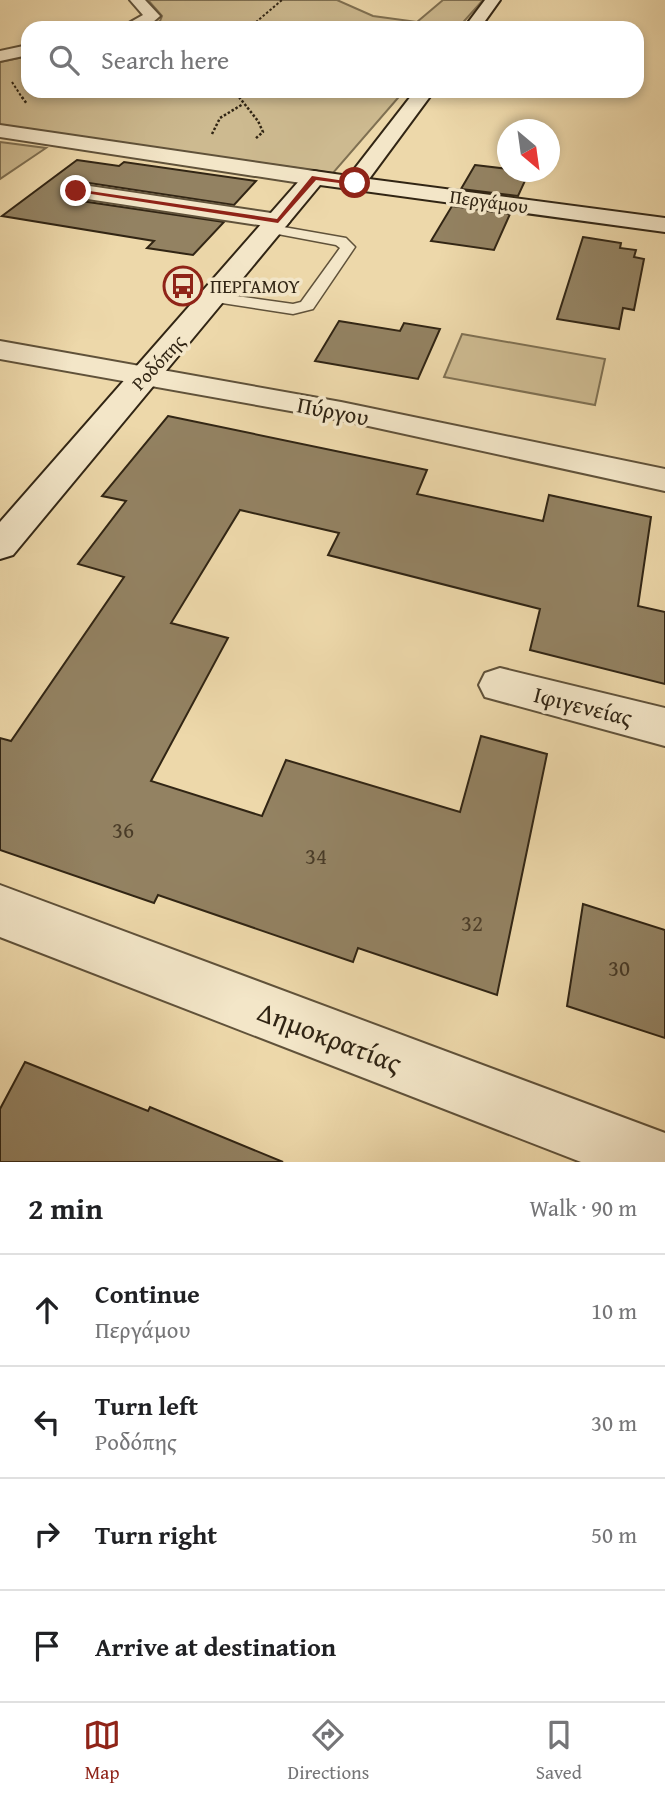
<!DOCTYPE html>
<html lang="en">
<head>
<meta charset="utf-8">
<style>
  body { margin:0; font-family:"Gentium Book Plus",serif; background:#f2f2f2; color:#202124 }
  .compass { position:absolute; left:497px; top:119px; width:63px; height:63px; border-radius:50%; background:#fff; box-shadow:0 4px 10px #0003; rotate:151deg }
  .stop { position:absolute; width:21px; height:21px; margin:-16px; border:5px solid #8f2418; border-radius:50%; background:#fff }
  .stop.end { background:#8f2418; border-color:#fff; box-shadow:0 2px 7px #0008 }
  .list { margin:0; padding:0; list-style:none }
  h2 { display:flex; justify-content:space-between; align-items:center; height:91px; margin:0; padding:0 28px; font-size:30px }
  h2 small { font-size:23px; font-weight:400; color:#757577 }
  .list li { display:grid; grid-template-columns:46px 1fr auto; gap:21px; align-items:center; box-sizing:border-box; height:112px; padding:0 28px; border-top:2px solid #e0e0e0 }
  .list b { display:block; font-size:26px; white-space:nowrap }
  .list p { margin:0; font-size:23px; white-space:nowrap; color:#757577 }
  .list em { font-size:23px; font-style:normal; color:#757577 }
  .icon { flex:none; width:38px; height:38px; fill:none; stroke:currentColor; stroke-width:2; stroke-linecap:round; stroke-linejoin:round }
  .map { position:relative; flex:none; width:665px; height:1162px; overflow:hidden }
  .search { position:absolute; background:#fff; box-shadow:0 4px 10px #0003; left:21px; right:21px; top:21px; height:77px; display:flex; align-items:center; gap:18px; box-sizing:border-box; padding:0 24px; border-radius:21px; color:#757577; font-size:26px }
  .sheet { height:539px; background:#fff }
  nav { display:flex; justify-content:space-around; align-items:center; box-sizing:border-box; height:98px; border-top:2px solid #e0e0e0; background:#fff; font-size:19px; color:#757577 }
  nav a { display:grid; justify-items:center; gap:4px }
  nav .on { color:#8f2418 }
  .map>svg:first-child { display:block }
  .green { fill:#cdba90; stroke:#7f7052; stroke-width:2 }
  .building { fill:#938262; stroke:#312514; stroke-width:2 }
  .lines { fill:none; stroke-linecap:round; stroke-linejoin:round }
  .lane-casing { stroke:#60523a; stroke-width:3 }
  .street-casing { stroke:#60523a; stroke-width:4 }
  .secondary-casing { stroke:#312514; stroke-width:4 }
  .path-far1 { stroke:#312514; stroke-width:2; stroke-dasharray:2.5 2; stroke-linecap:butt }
  .path { stroke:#312514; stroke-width:2.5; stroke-dasharray:2.5 2; stroke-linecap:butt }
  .lane { fill:#f3e6c8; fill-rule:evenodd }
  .street { fill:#f3e6c8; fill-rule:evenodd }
  .secondary { fill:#f3e6c8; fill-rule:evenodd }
  .route { fill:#8f2418 }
  .labels { text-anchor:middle; stroke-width:7; stroke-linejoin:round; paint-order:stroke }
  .far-street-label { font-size:19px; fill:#312514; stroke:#f3e6c8 }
  .far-poi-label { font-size:19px; fill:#312514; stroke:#f3e6c8; text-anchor:start }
  .street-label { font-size:23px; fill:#312514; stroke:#f3e6c8 }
  .near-number-label { font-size:23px; fill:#4a3c28 }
  .near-street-label { font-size:28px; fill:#312514; stroke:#f3e6c8 }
</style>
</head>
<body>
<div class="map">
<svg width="665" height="1162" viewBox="0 0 665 1162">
  <rect width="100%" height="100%" fill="#edd8aa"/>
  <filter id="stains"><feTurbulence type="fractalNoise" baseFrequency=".00286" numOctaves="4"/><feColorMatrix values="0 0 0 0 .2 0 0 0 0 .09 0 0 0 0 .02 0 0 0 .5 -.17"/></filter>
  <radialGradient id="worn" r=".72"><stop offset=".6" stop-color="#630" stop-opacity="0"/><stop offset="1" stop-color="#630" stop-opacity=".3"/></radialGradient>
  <g class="green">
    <polygon points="148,0 337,0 373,16 417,22 443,0 483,0 458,28 146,28 160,21 162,16"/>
    <polygon points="28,56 28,91 404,91 333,173 0,127 0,62"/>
    <polygon points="0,142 46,148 0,179"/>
    <polygon points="462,334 605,359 595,405 444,377"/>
  </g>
  <g class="building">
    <polygon points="77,160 119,166 124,162 256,181 234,205 76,181 67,183 63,190 68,199 224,222 193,255 147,248 154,241 2,216"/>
    <polygon points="475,165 508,169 508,172 529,172 518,196 461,189"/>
    <polygon points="452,206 510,214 494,250 431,241"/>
    <polygon points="583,237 621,243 620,248 636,250 634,257 644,259 634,310 623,308 619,329 557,319"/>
    <polygon points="339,321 400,331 404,323 440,329 418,379 315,361"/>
    <polygon points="168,416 427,470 417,494 543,521 549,495 651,517 638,606 665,612 665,684 530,650 540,609 328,555 339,533 240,510 171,623 228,638 151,781 262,816 286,760 460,812 481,736 547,754 497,995 358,948 353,962 158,895 154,903 0,850 0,738 11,741 124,577 78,564 126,501 102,496"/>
    <polygon points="583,904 665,930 665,1038 567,1006"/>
    <polygon points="25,1062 148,1111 150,1107 283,1162 0,1162 0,1109"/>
  </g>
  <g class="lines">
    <defs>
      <polygon id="lane" points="272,225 346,238 355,247 313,309 293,314 209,301 207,298 209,295 215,293 293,304 301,302 340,248 336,245 267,232 267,226"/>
      <g id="street">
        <polygon points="130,0 145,0 160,16 146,28 120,28 143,15"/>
        <polygon points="28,45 28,55 0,61 0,51"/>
        <polygon points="0,125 314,171 322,173 325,178 322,183 314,185 0,137"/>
        <polygon points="76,184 278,214 286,216 290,221 286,226 278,228 68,196 65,191 68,186"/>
        <polygon points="0,341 341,402 665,469 665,491 341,420 0,359"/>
        <polygon points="500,668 665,708 665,746 485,697 479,685 485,673"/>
        <polygon points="0,885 665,1133 665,1162 581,1162 0,937"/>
      </g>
      <g id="secondary">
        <polygon points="485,0 500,0 480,28 464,28"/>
        <polygon points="415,91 434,91 369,179 665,218 665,232 320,185 13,555 0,559 0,522 306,173 314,171 349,176"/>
      </g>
    </defs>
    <use href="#lane" class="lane-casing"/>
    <use href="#street" class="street-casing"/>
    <use href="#secondary" class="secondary-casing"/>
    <g class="path-far1">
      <polyline points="180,22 205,28"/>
      <polyline points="249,28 282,0"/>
      <polyline points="12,82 23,99"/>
      <polyline points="235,91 240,99"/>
    </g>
    <g class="path">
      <polyline points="22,97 27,104"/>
      <polyline points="239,97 258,121 263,132 255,139"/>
      <polyline points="212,134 220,118 243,104"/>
    </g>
    <use href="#lane" class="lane"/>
    <use href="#street" class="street"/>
    <use href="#secondary" class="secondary"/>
  </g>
  <polygon class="route" points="312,176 358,183 355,185 316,180 278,223 72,191 76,189 277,219"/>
  <defs>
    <symbol id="bus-ring" viewBox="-11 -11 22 22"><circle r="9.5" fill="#f3e6c8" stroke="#8f2418" stroke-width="1.5"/><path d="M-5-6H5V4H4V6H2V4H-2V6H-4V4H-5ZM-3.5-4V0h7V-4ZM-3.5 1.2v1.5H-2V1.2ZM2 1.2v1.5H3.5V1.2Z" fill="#8f2418"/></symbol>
  </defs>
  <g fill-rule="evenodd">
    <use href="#bus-ring" x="161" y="264" width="44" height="44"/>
  </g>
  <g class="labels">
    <g class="far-street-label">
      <text transform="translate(489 201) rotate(8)" y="7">Περγάμου</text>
      <text transform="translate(158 362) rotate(-47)" y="7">Ροδόπης</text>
    </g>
    <g class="far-poi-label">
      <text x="210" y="293">ΠΕΡΓΑΜΟΥ</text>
    </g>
    <g class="street-label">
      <text transform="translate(333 411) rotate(11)" y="8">Πύργου</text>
      <text transform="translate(583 706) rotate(14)" y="8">Ιφιγενείας</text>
    </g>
    <g class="near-number-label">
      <text x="123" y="838">36</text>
      <text x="316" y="864">34</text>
      <text x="472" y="931">32</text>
      <text x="619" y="976">30</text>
    </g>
    <g class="near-street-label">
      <text transform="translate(330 1037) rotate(21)" y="10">Δημοκρατίας</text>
    </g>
  </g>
  <rect width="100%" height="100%" filter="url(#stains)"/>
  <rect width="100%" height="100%" fill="url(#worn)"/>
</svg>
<svg class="compass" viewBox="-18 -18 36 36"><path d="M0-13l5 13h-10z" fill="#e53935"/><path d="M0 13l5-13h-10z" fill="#757577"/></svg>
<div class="stop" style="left:355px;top:183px"></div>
<div class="stop end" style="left:76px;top:191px"></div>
<div class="search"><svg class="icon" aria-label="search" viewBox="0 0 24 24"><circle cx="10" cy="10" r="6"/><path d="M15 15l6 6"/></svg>Search here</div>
</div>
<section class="sheet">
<h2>2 min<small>Walk · 90 m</small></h2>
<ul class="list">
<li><svg class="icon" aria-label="ahead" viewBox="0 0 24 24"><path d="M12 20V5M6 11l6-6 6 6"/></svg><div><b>Continue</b><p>Περγάμου</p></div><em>10 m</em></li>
<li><svg class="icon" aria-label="left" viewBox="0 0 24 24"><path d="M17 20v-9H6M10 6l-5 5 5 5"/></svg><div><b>Turn left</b><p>Ροδόπης</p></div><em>30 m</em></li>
<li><svg class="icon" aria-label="right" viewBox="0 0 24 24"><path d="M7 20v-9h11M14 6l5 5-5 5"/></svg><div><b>Turn right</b></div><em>50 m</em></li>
<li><svg class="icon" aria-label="arrive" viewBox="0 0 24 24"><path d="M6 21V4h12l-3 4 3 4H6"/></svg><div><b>Arrive at destination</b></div></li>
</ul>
</section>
<nav>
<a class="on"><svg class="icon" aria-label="map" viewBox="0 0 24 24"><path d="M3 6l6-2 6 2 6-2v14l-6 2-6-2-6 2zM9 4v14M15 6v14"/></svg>Map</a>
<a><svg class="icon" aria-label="directions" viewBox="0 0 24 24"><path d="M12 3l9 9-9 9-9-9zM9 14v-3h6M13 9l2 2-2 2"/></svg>Directions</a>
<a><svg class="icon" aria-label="saved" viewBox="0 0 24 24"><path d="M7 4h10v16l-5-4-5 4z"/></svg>Saved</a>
</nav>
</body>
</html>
